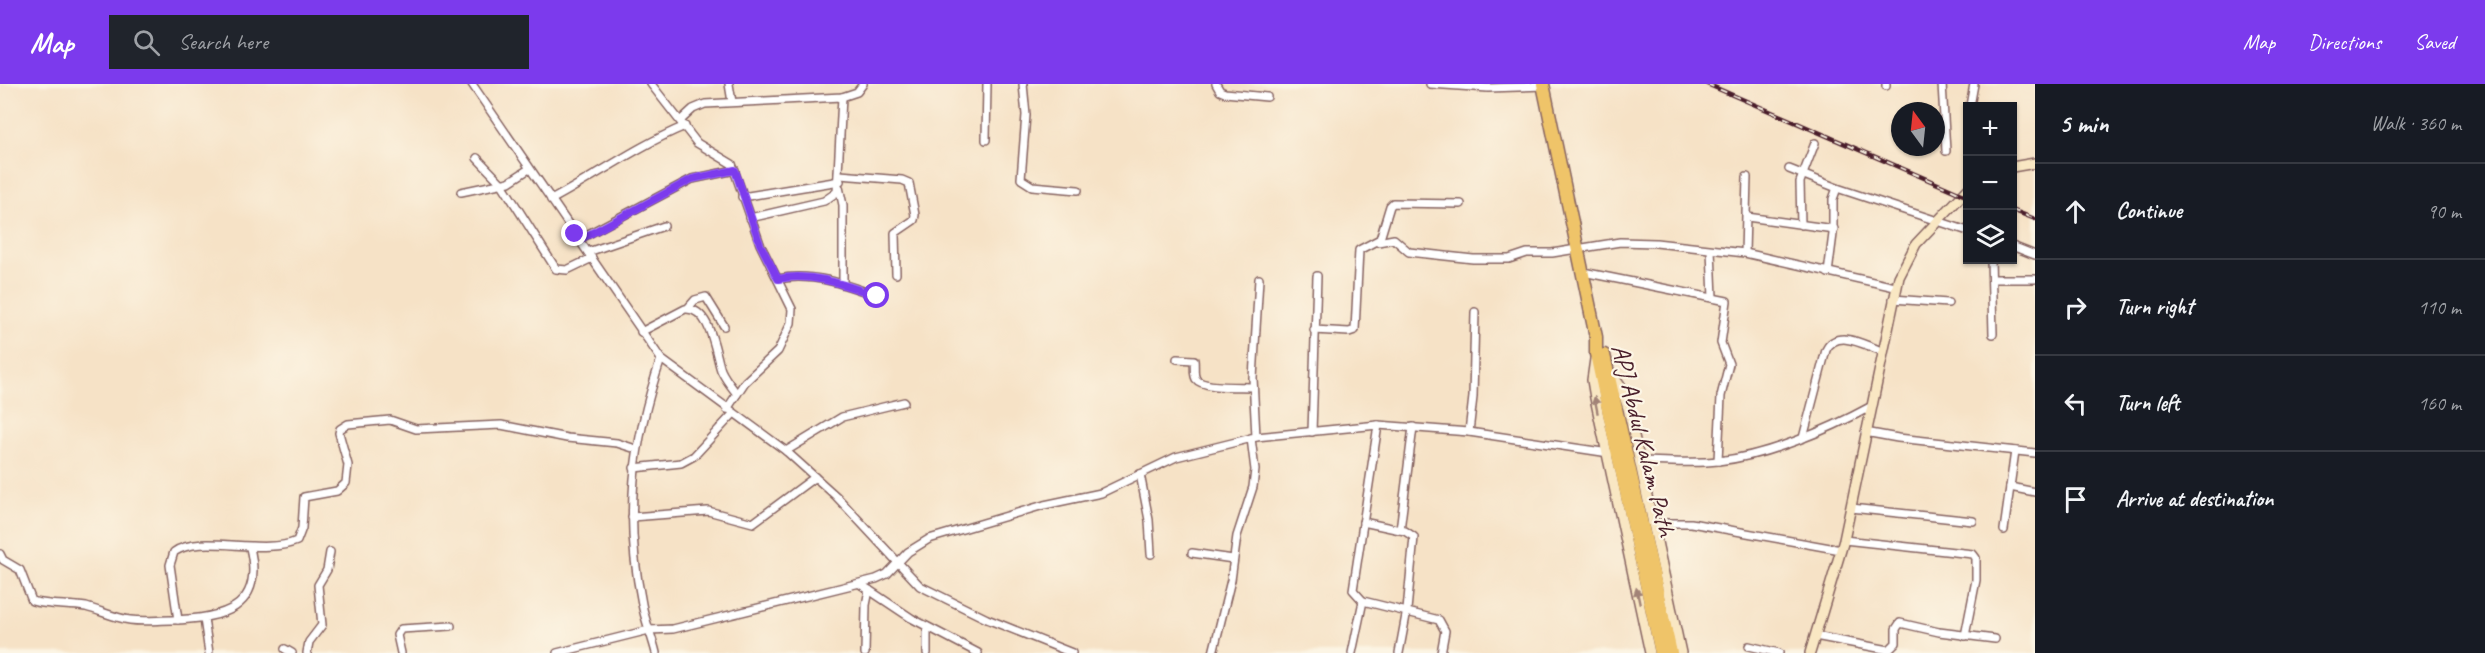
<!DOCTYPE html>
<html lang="en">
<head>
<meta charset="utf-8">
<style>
  body { margin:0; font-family:Caveat,sans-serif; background:#20242c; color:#f1f3f6 }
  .controls { position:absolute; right:18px; top:18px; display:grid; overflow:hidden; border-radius:0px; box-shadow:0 2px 4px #0004 }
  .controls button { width:54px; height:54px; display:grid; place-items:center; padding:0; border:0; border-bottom:2px solid #363941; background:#171b24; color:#f1f3f6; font:30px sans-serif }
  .compass { position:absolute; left:1891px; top:18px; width:54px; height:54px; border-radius:50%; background:#171b24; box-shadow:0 2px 4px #0004; rotate:345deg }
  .stop { position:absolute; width:18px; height:18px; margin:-14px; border:4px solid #7c3aed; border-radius:50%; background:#fff }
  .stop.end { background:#7c3aed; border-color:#fff; box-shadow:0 2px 6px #0008 }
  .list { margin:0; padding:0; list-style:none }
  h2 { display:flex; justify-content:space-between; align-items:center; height:78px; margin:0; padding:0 24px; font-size:26px }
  h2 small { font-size:20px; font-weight:400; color:#9ea1a6 }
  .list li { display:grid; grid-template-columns:39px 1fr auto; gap:18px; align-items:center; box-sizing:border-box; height:96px; padding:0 24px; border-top:2px solid #363941 }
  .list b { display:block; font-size:22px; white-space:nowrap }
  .list em { font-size:20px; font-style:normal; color:#9ea1a6 }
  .icon { flex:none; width:33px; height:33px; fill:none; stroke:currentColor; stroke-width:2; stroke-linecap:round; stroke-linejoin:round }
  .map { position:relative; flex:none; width:2035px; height:569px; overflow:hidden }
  header { display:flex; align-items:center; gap:36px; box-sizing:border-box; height:84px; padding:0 30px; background:#7c3aed; color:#fff }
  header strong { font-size:28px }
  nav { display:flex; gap:33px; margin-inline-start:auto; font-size:21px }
  .search { width:420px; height:54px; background:#20242c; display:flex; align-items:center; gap:15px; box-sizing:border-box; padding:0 21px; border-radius:0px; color:#9ea1a6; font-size:22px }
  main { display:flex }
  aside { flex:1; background:#171b24 }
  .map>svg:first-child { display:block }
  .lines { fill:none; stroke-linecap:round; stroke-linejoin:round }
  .street-casing { stroke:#866361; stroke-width:10 }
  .secondary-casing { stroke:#866361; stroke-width:12 }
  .highway-casing { stroke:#866361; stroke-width:15 }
  .street { stroke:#fff; stroke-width:7 }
  .secondary { stroke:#f9e7c3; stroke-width:9 }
  .highway { stroke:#efc469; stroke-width:12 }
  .rail-casing { stroke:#4a1f2b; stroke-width:4.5 }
  .rail { stroke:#fcf5e5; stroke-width:2; stroke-dasharray:7; stroke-linecap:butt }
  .oneway { fill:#a28377 }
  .route { stroke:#7c3aed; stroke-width:8 }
  .labels { text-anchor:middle; stroke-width:4.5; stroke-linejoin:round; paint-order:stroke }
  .street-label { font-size:26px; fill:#4a1f2b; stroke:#fcf5e5 }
</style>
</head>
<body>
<header>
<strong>Map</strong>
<div class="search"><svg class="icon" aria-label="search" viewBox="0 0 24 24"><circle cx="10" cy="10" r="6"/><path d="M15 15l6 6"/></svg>Search here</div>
<nav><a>Map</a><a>Directions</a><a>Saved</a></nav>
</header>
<main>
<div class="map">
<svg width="2035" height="569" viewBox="0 0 2035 569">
  <rect width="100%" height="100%" fill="#fcf5e5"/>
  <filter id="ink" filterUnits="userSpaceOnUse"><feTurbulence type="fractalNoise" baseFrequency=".0167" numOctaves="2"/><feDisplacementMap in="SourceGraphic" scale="12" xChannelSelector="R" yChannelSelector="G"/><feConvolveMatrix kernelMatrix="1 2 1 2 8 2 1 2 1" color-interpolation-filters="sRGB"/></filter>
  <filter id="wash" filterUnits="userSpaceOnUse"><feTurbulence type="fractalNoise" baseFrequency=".008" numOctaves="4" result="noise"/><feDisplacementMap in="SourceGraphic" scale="24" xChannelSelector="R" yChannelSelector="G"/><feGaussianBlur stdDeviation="1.35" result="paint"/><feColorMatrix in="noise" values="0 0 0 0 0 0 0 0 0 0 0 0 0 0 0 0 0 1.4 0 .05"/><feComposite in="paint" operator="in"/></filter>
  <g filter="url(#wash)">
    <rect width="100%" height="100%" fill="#f6e2c6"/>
  </g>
  <g filter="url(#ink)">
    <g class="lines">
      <defs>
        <g id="street">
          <polyline points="472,0 661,275 786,367 836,412 920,502 987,535 1072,569"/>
          <polyline points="651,0 697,59 732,80 760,160 792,225 791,239 778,267 745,298 727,325"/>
          <polyline points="729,0 732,18"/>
          <polyline points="1023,0 1026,31 1021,95 1032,102 1078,106"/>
          <polyline points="1216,0 1220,7 1225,9 1267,13"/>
          <polyline points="1430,0 1488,4 1544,2"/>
          <polyline points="1942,0 1946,67"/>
          <polyline points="1886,2 1886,0"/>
          <polyline points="1970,22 1974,0"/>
          <polyline points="681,36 693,25 705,20 842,13 857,8 863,0"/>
          <polyline points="1967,47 1968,42"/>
          <polyline points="986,56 987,0"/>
          <polyline points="477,74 502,100 556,185 567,186 592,174"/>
          <polyline points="1789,85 1837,104 1968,147"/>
          <polyline points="840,91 902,96 909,99 915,131 914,136 895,149 896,190"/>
          <polyline points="839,103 843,121 843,200"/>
          <polyline points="461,108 509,98 529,85"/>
          <polyline points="742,113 840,97"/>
          <path d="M551,116C596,92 637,62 685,42"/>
          <polyline points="1747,133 1834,145"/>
          <polyline points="750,134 824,117 837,108 842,13"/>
          <polyline points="1801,141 1800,98 1815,59"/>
          <polyline points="579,155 692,95 735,86"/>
          <polyline points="1378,158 1394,155 1409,168 1473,175 1509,175 1527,169 1552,169 1620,158 1656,159 1745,169 1895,203"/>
          <polyline points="2012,162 2035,171"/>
          <polyline points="1711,166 1713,214"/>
          <polyline points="588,168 664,142"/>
          <polyline points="1745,169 1747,93"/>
          <polyline points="1991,176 1993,250"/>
          <polyline points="1583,188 1727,217 1721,259 1729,280 1721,312 1718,377"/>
          <polyline points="1828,189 1833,150 1833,115 1837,104"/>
          <path d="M778,195C812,188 845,200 877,212"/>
          <polyline points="1992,195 2035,195"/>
          <polyline points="1893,215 1948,219"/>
          <polyline points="688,224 695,216 706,213 724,242"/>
          <polyline points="1314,246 1349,248 1355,246 1359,166 1380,155 1390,122 1393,119 1461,120"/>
          <path d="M641,248L685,225C711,223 715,269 721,286C725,295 731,302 737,310"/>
          <path d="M1177,275L1194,276C1195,281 1193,290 1196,295C1203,305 1241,302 1253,303"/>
          <polyline points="1378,341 1353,506 1363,517 1439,536 1445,547 1441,569"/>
          <polyline points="1312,348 1317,192"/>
          <polyline points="1469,348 1473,313 1475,228"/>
          <polyline points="1865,348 1898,354 2035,369"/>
          <polyline points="1256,353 1253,294 1259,195"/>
          <path d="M1803,354L1826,266C1837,244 1864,261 1882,267"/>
          <polyline points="786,367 842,333 904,318"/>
          <path d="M1639,377C1665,377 1692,380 1718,377C1766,372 1828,346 1870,323"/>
          <polyline points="634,384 681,379 694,372 733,330"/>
          <polyline points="1140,390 1149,436 1151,470"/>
          <polyline points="2010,403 2035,408"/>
          <polyline points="1851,424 1973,437"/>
          <polyline points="632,433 708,427 753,439 815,393"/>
          <polyline points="1363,438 1405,447 1414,453 1407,526 1399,569"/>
          <polyline points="1652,439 1691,439 1841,466"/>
          <polyline points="1400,446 1413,343"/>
          <polyline points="2004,446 2015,367"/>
          <polyline points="1844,456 1973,470 1976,474 1976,496 1965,552"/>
          <polyline points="1192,469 1233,475"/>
          <path d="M0,470L3,476L20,486L32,517C49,522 69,520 86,523C101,527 115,534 130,536C144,538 158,536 171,536C222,535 265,525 250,464"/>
          <polyline points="860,500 911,534 978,569"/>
          <polyline points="204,535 209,569"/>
          <path d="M178,536L170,481L174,468C201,449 262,472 297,457L302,444L304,413L337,407L346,399L348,381L339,349L340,345L348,340L390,336L416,345L501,341L567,354L617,359L636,365"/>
          <polyline points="927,543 927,569"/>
          <polyline points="1815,552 1889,566 1896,559 1896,545 1900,539 1939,548 1995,555"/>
          <polyline points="1749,562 1779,569"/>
          <polyline points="285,565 292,569"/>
          <polyline points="307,569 309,558 322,541 318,501 327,486 330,468"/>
          <polyline points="401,569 397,551 401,545 451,542"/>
          <polyline points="557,569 649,546 673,545 876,495 887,490 908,468 929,455 1044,421 1101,409 1176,373 1256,353 1378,341 1469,348 1609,369"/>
          <path d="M656,569C652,552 645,537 642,520C624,432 632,360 661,275"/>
          <polyline points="865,569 866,521 869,506"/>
          <polyline points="1213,569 1231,496 1237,452 1253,403 1255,386 1251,354"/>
          <polyline points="1352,569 1363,517"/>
        </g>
        <g id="secondary">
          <polyline points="2012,83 2035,79"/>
          <polyline points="1595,275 1592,296 1595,314 1650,569"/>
          <polyline points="1610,288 1621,303 1628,324 1681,569"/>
          <polyline points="1810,569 1844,456 1899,193 1916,160 1968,105"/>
        </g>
        <g id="highway">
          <polyline points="1543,0 1596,253 1596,270 1661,569"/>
          <polyline points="1604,271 1671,569"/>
        </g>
      </defs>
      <use href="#street" class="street-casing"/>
      <use href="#secondary" class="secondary-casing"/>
      <use href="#highway" class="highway-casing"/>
      <use href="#street" class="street"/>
      <use href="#secondary" class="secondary"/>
      <use href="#highway" class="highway"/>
      <defs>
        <g id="rail">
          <polyline points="1707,0 1968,113"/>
          <polyline points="2012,126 2035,135"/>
        </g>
      </defs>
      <use href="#rail" class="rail-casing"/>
      <use href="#rail" class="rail"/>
    </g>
    <defs><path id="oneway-solid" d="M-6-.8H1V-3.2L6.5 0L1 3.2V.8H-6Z" transform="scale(1.5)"/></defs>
    <g class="oneway">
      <use href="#oneway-solid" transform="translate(1596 321) rotate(-101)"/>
      <use href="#oneway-solid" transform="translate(1638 512) rotate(-102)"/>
    </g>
  </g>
  <g class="lines" filter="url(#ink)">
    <path class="route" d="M575,150L579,156L692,95L735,86L760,160L778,195C812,188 845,201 877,212"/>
  </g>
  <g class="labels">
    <g class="street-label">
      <text transform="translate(1644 356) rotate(76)" y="9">APJ Abdul Kalam Path</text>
    </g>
  </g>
</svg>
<div class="controls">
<button>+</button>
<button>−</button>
<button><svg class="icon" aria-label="layers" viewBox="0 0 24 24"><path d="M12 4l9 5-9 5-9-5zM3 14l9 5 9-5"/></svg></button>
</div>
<svg class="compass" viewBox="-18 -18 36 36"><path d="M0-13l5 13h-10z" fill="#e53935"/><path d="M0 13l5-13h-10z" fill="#9ea1a6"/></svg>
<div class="stop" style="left:877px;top:212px"></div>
<div class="stop end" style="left:575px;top:150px"></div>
</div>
<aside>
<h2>5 min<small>Walk · 360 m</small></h2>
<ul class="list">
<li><svg class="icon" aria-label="ahead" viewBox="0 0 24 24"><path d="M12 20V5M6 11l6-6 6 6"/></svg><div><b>Continue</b></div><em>90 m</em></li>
<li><svg class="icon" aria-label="right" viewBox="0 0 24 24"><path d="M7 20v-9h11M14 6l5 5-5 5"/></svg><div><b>Turn right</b></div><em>110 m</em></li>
<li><svg class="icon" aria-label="left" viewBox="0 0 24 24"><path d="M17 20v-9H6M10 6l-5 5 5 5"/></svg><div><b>Turn left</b></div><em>160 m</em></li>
<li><svg class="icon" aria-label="arrive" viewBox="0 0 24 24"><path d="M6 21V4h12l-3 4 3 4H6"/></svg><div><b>Arrive at destination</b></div></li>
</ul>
</aside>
</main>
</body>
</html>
